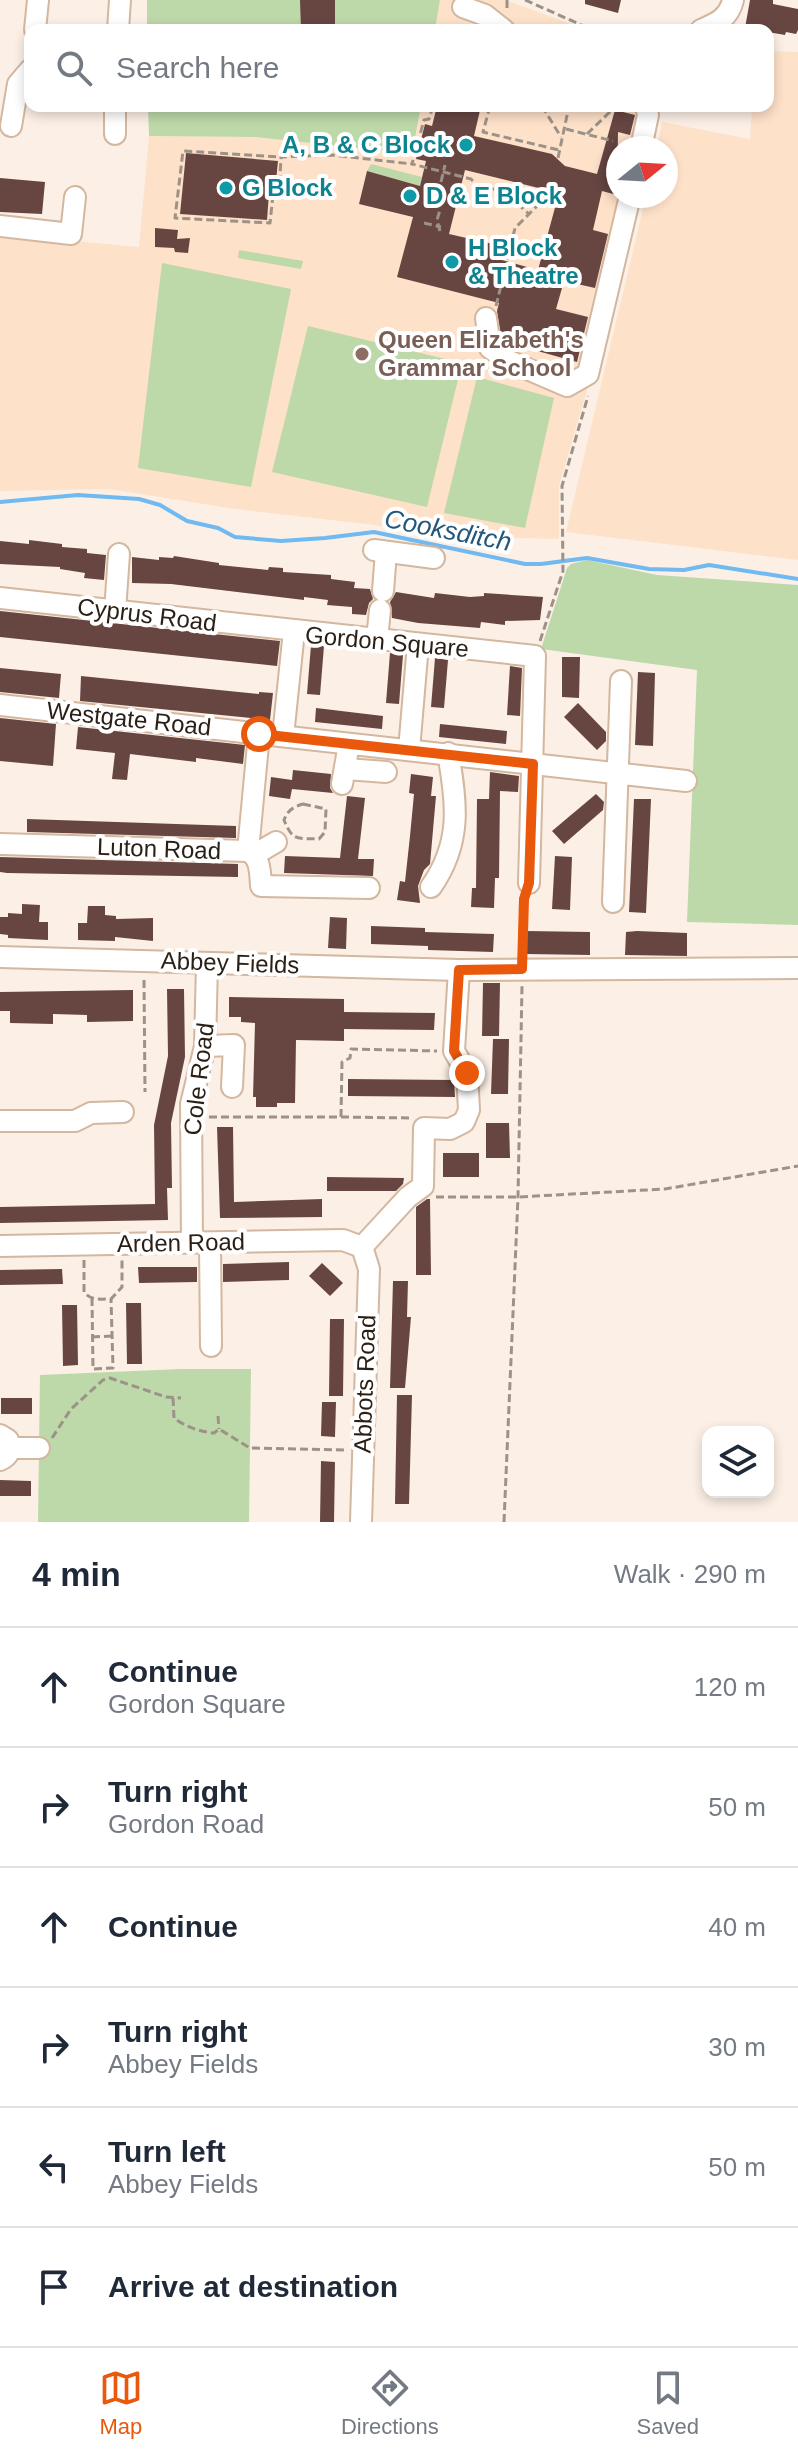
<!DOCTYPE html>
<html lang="en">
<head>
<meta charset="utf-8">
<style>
  body { margin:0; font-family:Arial,sans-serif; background:#f6f6f7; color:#1f2937 }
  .controls { position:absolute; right:24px; bottom:24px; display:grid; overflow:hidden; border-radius:16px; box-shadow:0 4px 12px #0003 }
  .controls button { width:72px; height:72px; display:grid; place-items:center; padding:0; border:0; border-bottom:2px solid #e0e1e3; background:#fff; color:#1f2937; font:40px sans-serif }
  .compass { position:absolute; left:606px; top:136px; width:72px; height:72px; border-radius:50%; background:#fff; box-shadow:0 4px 12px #0003; rotate:72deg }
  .stop { position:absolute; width:24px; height:24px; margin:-18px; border:6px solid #ea580c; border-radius:50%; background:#fff }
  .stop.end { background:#ea580c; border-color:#fff; box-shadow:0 2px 8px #0008 }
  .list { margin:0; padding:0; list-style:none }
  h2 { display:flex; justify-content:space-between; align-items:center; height:104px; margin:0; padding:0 32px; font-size:34px }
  h2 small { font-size:26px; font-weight:400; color:#747a83 }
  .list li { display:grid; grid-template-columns:52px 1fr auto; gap:24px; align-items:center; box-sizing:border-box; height:120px; padding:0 32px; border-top:2px solid #e0e1e3 }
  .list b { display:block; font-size:30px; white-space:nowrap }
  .list p { margin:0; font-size:26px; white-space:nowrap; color:#747a83 }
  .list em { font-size:26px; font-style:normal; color:#747a83 }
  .icon { flex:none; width:44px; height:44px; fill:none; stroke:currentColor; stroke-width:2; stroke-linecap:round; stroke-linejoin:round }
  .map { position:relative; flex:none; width:798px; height:1522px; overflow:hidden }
  .search { position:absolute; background:#fff; box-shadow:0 4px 12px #0003; left:24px; right:24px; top:24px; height:88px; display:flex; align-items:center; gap:20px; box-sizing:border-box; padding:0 28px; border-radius:16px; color:#747a83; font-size:30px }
  .sheet { height:824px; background:#fff }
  nav { display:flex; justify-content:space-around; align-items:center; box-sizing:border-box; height:112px; border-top:2px solid #e0e1e3; background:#fff; font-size:22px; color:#747a83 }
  nav a { display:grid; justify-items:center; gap:4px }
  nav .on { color:#ea580c }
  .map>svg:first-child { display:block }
  .built { fill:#fee1c9 }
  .green { fill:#bdd8a9 }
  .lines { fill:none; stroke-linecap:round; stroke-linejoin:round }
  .stream { stroke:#70b9f1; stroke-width:4 }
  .building { fill:#674642; fill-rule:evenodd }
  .minor-casing { stroke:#d3b79f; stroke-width:24 }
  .path { stroke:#9d9288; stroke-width:3; stroke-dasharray:8 4; stroke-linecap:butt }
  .minor { stroke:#fff; stroke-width:20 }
  .path-bridge { stroke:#9d9288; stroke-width:3; stroke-dasharray:8 4; stroke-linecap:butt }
  .route { stroke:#ea580c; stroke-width:10 }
  .culture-dot { fill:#0f9aa8; stroke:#fff; stroke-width:3 }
  .education-dot { fill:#8d6e63; stroke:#fff; stroke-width:3 }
  .labels { text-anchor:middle; stroke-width:8; stroke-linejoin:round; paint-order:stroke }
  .culture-label { font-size:24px; font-weight:bold; fill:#0d838f; stroke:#fff; text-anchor:start }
  .education-label { font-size:24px; font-weight:bold; fill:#785e54; stroke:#fff; text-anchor:start }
  .street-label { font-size:24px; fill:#291f15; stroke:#fff }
  .water-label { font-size:26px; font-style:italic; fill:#22577c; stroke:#fff }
</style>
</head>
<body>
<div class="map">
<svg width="798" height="1522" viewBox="0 0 798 1522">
  <rect width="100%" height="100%" fill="#fcf0e6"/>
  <g class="built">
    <polygon points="440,0 506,0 587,30 435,30"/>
    <polygon points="768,51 798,52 798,560 566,532 646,196 666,196 666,148 657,148 662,122 750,139 752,106 768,106"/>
    <polygon points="421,106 656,106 646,148 618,148 618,196 636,196 609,315 559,486 559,539 430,536 375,525 235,509 109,489 0,491 0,234 139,247 149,136 255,137 412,154"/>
  </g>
  <g class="green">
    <polygon points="147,0 440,0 435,30 147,30"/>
    <polygon points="148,106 421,106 412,154 255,137 149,136"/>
    <polygon points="371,164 422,177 420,186 367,171"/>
    <polygon points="239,250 303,261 301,269 238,258"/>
    <polygon points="162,263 291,289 251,487 138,468"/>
    <polygon points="308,326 462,363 427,507 272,472"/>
    <polygon points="477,377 554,398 525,528 444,513"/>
    <polygon points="587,560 657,575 798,585 798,925 687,922 697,670 541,649 567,568 571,564"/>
    <polygon points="181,1369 251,1369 249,1522 38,1522 40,1375"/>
  </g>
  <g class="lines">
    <polyline class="stream" points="0,502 78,495 139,499 160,505 187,521 218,528 235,537 281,541 325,538 374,532 525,564 541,564 587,558 649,569 684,570 709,565 798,579"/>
  </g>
  <g class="building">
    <polygon points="300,0 335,0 335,30 301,30"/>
    <polygon points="585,0 621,0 618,13 585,4"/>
    <polygon points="750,0 773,0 773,4 798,9 798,30 796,34 786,32 785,35 745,28"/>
    <path d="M437,106H481L474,136L552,154L565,166L597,174L615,110L635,115L630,135L618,132L617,195L602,191L593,230L608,234L595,288L564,281L556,309L588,317L577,362L502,341L497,311L499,303L397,277L413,217L359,204L367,171L420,186L426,161L416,159L425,124L432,126ZM465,170L559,193L538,270L502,260L506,247L449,234Z"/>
    <polygon points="186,153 278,161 276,181 270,180 267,220 180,214"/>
    <polygon points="0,178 45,182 42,214 0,212"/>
    <polygon points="155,228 178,230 177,239 190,238 188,253 175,252 174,248 155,247"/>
    <polygon points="29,540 62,544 62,547 87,549 87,553 106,555 104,580 84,578 85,573 60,569 60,567 0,564 0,541 29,544"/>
    <polygon points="174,556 219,563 219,565 268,570 269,567 283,568 283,572 331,575 331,579 355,582 354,588 370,589 373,599 369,603 366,615 352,614 352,607 327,605 328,600 304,597 304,600 171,584 132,583 132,557 159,560 159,557 173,558"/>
    <polygon points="396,592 434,598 435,593 470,597 484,596 484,593 543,597 540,620 505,621 505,625 481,622 480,628 418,623 392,618 390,602"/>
    <polygon points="0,611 280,641 277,666 0,637"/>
    <polygon points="311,645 324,646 320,695 307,694"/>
    <polygon points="390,653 403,655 399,704 386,703"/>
    <polygon points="562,657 580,657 579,698 562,697"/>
    <polygon points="435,658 448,660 444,708 431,707"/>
    <polygon points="510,666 522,668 520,716 507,715"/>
    <polygon points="0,668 61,674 59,698 0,692"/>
    <polygon points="638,672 655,673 653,746 635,745"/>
    <polygon points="81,676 259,694 259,692 273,693 270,720 80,701"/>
    <polygon points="578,703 606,732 606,741 597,750 564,717"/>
    <polygon points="316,708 383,716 382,729 315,722"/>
    <polygon points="0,718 56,724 53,766 0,761"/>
    <polygon points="440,724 507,731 506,744 439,737"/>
    <polygon points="78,727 245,745 243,764 196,758 196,762 130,754 127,780 112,779 115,753 76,749"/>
    <polygon points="293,770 331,774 330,788 333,793 292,789 290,799 269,796 271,777 292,780"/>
    <polygon points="490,772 519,776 518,792 500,791 499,878 495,878 494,908 471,907 472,888 476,888 477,799 489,799"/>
    <polygon points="411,774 433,777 431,796 436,796 430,864 424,870 418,886 420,903 397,900 400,881 405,882 410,836 414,794 409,793"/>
    <polygon points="596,794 604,802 603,810 564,844 552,831"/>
    <polygon points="347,796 365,798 358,859 374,859 373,876 284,873 285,856 340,858"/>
    <polygon points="634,799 651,799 646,913 629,912"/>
    <polygon points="27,819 236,826 236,838 27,832"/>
    <polygon points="555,856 572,857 570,910 552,909"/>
    <polygon points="0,857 238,864 238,877 7,873 0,872"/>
    <polygon points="22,904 40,905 39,922 48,922 48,940 8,938 8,935 0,934 0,917 8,917 8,913 22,914"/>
    <polygon points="88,906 105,906 105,915 116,916 116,919 153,918 153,941 115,937 115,941 78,940 78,923 87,923"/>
    <polygon points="330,917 347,918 346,949 328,948"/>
    <polygon points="371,926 425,928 425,932 494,934 493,952 428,950 428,946 371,944"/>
    <polygon points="527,931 590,932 590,955 527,954"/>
    <polygon points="637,931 687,933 687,956 625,955 626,932"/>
    <polygon points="483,983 500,983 499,1036 482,1036"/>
    <polygon points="167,989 184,989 185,1057 171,1123 172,1188 167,1188 168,1220 0,1223 0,1207 155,1204 154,1125 168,1056"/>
    <polygon points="133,990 133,1021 87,1022 87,1015 53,1014 53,1024 10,1023 10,1011 0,1011 0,992"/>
    <polygon points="229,997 344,999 344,1012 435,1013 434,1030 344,1029 344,1041 296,1040 295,1103 277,1103 277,1107 256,1107 256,1097 253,1097 255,1023 241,1022 241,1017 229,1017"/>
    <polygon points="493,1039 509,1039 508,1094 491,1094"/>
    <polygon points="348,1079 454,1080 455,1097 348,1096"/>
    <polygon points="486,1123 509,1123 510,1158 486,1158"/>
    <polygon points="217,1127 233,1127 234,1202 322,1199 322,1217 220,1218"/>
    <rect x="443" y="1153" width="36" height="24"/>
    <polygon points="327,1177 404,1178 403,1184 396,1191 327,1191"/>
    <polygon points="427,1199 430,1199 431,1275 416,1275 416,1207"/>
    <polygon points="289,1262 289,1280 223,1282 223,1264"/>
    <polygon points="322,1263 343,1283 330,1296 309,1276"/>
    <polygon points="138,1267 197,1267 197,1282 139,1283"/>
    <polygon points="62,1269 63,1284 0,1285 0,1270"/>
    <polygon points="393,1281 408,1281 407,1317 411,1317 405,1388 390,1388"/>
    <polygon points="126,1303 141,1303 142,1364 127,1364"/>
    <polygon points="62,1305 77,1305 78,1365 63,1366"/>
    <polygon points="330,1319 344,1319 343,1396 329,1396"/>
    <polygon points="397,1395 412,1395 409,1504 395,1504"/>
    <rect x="1" y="1398" width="31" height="16"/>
    <polygon points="322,1402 336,1402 335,1437 321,1436"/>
    <polygon points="321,1461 335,1462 334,1522 320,1522"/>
    <polygon points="0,1480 31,1481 31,1496 0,1496"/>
  </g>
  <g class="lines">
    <defs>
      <g id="minor">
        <polyline points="463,7 485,15 504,30"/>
        <polyline points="35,30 38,0"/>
        <polyline points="118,30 120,0"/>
        <path d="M701,30C717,23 729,18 733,0"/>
        <polyline points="11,126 18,84 30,70"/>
        <polyline points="115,134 115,106"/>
        <polyline points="641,148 648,115 646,106"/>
        <polyline points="0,226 71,234 75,197"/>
        <polyline points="486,318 490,348 509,361 567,386 588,374 630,196"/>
        <polyline points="374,550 434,558"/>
        <polyline points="383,591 386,552"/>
        <polyline points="0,598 535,656 529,883"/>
        <polyline points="115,611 119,554"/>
        <polyline points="377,639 380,610"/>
        <polyline points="0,705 686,781"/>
        <polyline points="283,736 294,631"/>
        <polyline points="409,750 418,644"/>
        <polyline points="346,769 386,772"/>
        <polyline points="342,784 349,744"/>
        <polyline points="0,844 248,851 259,734"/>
        <path d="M248,851C261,858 260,873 261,886L369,888"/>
        <polyline points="254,855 276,842"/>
        <path d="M431,887C462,843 457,803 448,753"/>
        <polyline points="613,902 621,681"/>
        <polyline points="0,957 459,970 798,968"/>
        <polyline points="205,1046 234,1045 232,1087"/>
        <polyline points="0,1121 75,1121 91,1113 123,1112"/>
        <polyline points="192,1242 191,1104 205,1046 207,964"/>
        <polyline points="210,1243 211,1346"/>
        <polyline points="0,1246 343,1240 362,1247"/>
        <polyline points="362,1247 408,1197 423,1186 424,1128 450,1129 464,1122 469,1110 467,1073 454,1051 459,970"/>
        <path d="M0,1435L8,1440C12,1449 9,1456 0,1460"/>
        <polyline points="10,1448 39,1448"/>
        <polyline points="361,1522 369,1269 362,1247"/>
      </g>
    </defs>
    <use href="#minor" class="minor-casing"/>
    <g class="path">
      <polyline points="507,0 507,10"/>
      <polyline points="525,0 586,27 601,30"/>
      <polyline points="433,106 429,119 424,120 412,164 471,179 477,186 503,191 529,214"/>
      <polyline points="490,106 483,132 559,150"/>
      <polyline points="542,106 561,137"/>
      <polyline points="566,129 613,141"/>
      <polyline points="587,134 616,106"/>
      <polyline points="558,158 569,106"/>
      <polyline points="268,195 279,196 281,157 332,155 412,164"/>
      <polyline points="273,195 270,223 175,218 183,151 281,157"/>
      <polyline points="424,223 441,227"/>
      <polyline points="440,231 437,220 440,210"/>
      <polyline points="496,306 515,228 552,191"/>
      <polyline points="540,641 563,571 562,486 588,396"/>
      <path d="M303,804L326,809L325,832L319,839C297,838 293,842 284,820C288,810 293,807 303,804Z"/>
      <polyline points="523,955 524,898"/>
      <polyline points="144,980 145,1092"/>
      <polyline points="209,1117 341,1117 342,1062 350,1058 351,1049 437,1051"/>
      <polyline points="341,1117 410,1118"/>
      <polyline points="436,1197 518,1197 665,1189 798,1166"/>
      <path d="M84,1260V1292C91,1301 101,1299 111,1299L122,1287V1260"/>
      <polyline points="92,1298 93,1369 113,1368 111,1299"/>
      <polyline points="92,1337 112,1336"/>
      <path d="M173,1398L174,1418C184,1426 200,1432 214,1433L219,1429L250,1448L346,1450"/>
      <polyline points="218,1416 219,1429"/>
      <polyline points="52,1438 71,1409 103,1380 110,1378 166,1397 181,1398"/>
      <polyline points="504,1522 518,1197 522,986"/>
    </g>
    <use href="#minor" class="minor"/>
    <polyline class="path-bridge" points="441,182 445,165"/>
  </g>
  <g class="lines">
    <polyline class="route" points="259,734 533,764 529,883 524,899 522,969 459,970 454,1051 467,1073"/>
  </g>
  <g class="culture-dot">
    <circle cx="466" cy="145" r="8"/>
    <circle cx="226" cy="188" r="8"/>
    <circle cx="410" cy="196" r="8"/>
    <circle cx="452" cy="262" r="8"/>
  </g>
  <circle class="education-dot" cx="362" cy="354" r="8"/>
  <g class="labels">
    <g class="culture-label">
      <text x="450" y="153" text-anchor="end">A, B &amp; C Block</text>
      <text x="242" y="196">G Block</text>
      <text x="426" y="204">D &amp; E Block</text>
      <text x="468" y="256">H Block<tspan x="468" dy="28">&amp; Theatre</tspan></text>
    </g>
    <g class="education-label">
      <text x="378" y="348">Queen Elizabeth's<tspan x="378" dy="28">Grammar School</tspan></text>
    </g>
    <g class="street-label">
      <text transform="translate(147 615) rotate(7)" y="8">Cyprus Road</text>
      <text transform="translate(387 642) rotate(5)" y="8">Gordon Square</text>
      <text transform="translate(129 719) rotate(6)" y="8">Westgate Road</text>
      <text transform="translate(159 849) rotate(2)" y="8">Luton Road</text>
      <text transform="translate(230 963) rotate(2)" y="8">Abbey Fields</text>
      <text transform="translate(199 1079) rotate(-83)" y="8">Cole Road</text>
      <text transform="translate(181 1243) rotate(-1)" y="8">Arden Road</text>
      <text transform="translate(365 1384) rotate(-88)" y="8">Abbots Road</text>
    </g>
    <g class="water-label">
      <text transform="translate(448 530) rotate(11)" y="9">Cooksditch</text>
    </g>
  </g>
</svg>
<div class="controls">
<button><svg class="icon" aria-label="layers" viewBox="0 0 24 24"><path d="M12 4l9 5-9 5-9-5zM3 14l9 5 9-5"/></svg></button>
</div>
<svg class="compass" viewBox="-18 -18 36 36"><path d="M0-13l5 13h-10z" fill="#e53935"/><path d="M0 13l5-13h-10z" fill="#747a83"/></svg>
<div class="stop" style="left:259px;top:734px"></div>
<div class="stop end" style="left:467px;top:1073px"></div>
<div class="search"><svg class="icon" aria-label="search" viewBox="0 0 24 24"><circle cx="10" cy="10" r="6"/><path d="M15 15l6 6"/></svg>Search here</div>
</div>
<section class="sheet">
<h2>4 min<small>Walk · 290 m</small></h2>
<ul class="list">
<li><svg class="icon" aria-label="ahead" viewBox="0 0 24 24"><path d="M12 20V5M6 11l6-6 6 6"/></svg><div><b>Continue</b><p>Gordon Square</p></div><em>120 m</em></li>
<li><svg class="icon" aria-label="right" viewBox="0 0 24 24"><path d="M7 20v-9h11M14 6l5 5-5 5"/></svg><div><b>Turn right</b><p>Gordon Road</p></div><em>50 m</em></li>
<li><svg class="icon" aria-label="ahead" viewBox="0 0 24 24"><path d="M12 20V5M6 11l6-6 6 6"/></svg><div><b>Continue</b></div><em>40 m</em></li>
<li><svg class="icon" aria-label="right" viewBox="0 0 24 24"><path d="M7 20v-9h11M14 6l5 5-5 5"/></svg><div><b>Turn right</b><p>Abbey Fields</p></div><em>30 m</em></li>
<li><svg class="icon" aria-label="left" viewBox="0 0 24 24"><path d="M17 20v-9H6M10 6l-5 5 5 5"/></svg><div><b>Turn left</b><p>Abbey Fields</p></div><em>50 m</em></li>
<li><svg class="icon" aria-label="arrive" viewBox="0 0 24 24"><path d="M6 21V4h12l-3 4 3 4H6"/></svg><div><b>Arrive at destination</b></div></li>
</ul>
</section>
<nav>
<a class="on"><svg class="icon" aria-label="map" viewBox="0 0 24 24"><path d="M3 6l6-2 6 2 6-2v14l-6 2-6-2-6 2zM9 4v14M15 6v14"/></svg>Map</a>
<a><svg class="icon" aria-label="directions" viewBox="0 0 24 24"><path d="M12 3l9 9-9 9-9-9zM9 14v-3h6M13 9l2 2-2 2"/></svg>Directions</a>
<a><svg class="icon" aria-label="saved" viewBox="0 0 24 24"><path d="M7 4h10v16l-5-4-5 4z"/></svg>Saved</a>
</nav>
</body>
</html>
